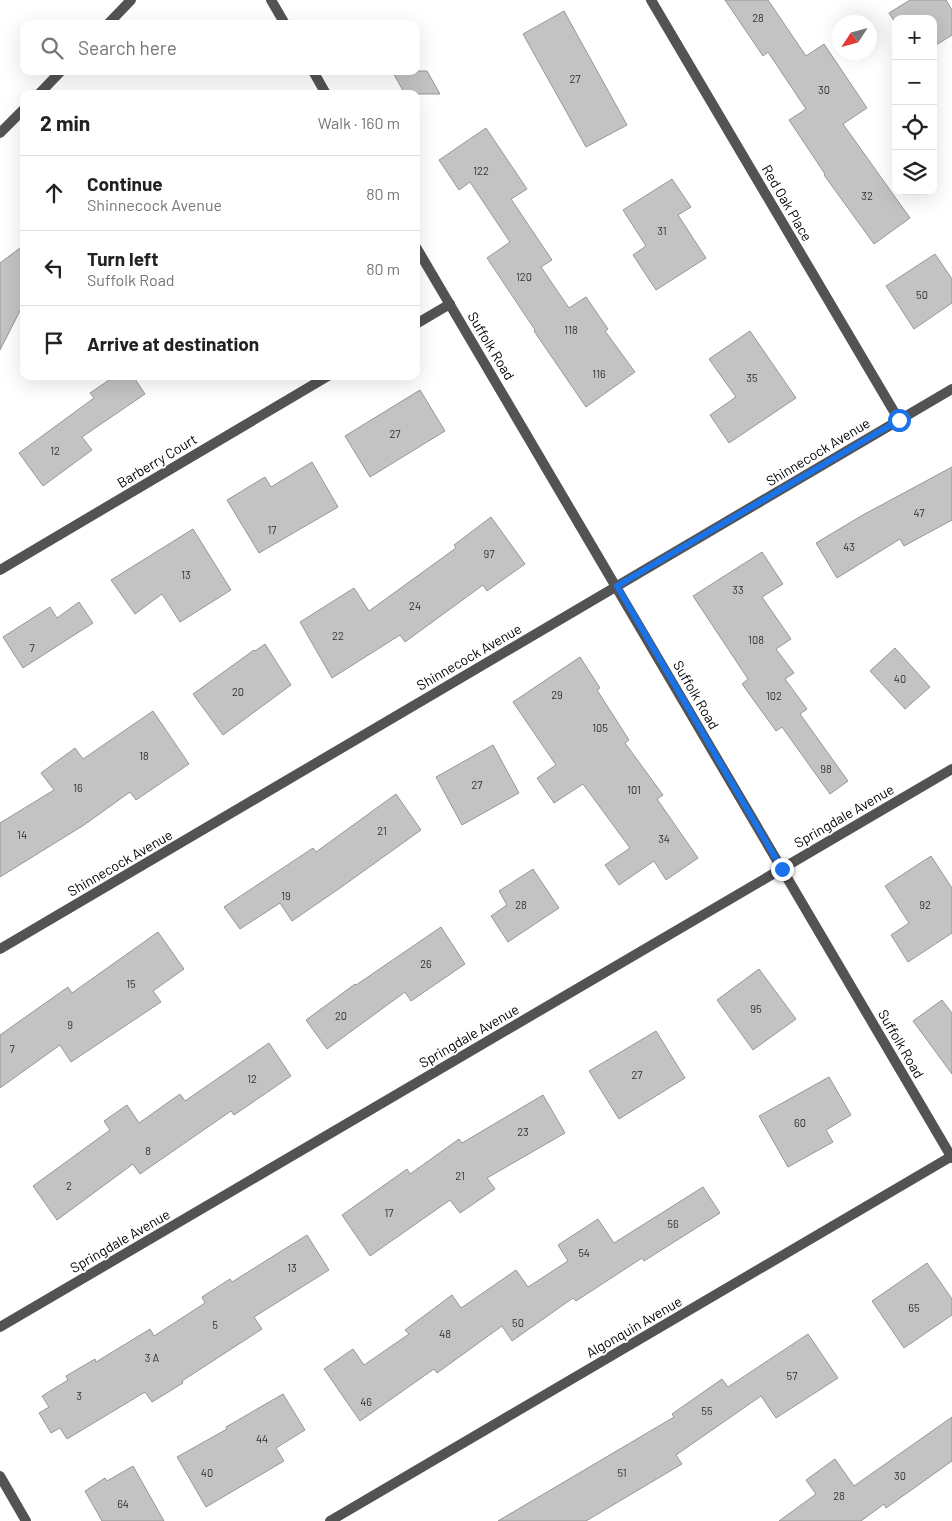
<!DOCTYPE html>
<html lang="en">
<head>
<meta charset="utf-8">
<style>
  body { margin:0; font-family:Barlow,sans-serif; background:#f6f6f6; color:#222 }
  .controls { position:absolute; right:15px; top:15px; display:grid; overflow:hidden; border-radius:10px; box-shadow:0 5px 20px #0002 }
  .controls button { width:45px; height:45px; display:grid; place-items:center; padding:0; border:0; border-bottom:1px solid #e0e0e0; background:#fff; color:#222; font:25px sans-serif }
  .compass { position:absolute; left:832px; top:15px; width:45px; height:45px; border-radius:50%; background:#fff; box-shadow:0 5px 20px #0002; rotate:234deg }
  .stop { position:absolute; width:15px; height:15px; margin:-11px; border:4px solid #1a73e8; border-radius:50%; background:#fff }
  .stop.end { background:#1a73e8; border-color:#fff; box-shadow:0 1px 5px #0008 }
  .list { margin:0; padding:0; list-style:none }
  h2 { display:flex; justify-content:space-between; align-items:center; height:65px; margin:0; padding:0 20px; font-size:21px }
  h2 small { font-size:16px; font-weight:400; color:#767676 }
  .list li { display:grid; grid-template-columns:32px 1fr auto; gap:15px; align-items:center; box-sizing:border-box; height:75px; padding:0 20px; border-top:1px solid #e0e0e0 }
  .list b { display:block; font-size:19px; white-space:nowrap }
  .list p { margin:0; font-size:16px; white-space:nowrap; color:#767676 }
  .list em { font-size:16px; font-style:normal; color:#767676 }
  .icon { flex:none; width:28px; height:28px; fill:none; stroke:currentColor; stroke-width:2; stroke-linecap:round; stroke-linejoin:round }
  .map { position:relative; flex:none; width:952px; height:1521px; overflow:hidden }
  .search { position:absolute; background:#fff; box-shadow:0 5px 20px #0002; left:20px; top:20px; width:400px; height:55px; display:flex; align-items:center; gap:12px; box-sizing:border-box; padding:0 18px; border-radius:10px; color:#767676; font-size:19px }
  .panel { position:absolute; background:#fff; box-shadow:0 5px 20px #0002; left:20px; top:90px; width:400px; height:290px; border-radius:10px }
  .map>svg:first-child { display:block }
  .building { fill:#c3c3c3; stroke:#979797 }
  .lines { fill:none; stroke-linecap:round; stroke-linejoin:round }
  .street { stroke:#535353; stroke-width:10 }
  .route { stroke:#1a73e8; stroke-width:6 }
  .labels { text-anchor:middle; stroke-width:4; stroke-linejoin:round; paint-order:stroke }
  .number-label { font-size:11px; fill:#313131 }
  .street-label { font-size:14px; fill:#000; stroke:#fff }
</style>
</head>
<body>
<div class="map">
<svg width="952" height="1521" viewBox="0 0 952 1521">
  <rect width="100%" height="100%" fill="#fff"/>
  <g class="building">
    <polygon points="725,0 768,0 806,56 824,44 867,108 843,124 910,218 874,244 824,175 825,174 789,120 806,109 768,52 763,56"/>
    <polygon points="910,0 946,0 952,10 952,35 933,47 933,19 896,19 896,24 889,13"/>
    <polygon points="564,11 627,125 586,147 523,34"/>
    <polygon points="392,71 427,71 440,94 405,94"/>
    <polygon points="486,128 527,189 511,199 552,260 541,267 569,308 586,297 608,329 605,331 635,372 586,407 534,331 535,330 487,258 510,242 470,182 459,190 439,160"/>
    <polygon points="672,179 691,207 678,215 706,258 656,290 633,255 646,246 623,210"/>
    <polygon points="24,245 24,303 0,350 0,263"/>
    <polygon points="935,254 952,279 952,303 914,329 886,286"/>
    <polygon points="750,331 796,398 729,443 710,415 736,397 709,359"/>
    <polygon points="115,376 133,376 145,394 82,437 92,450 43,486 19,453 94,398 90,393"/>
    <polygon points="420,390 445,431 370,477 345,436"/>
    <polygon points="312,462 338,507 259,553 227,500 265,477 271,487"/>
    <polygon points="952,467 952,520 904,546 900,539 837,578 816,543 861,516"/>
    <polygon points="491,517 525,564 487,591 483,585 405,642 400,635 332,678 300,622 354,588 369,611 456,548 454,545"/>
    <polygon points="193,529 231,590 180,622 162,594 135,614 111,580"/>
    <polygon points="762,552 783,584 762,597 791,639 776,649 794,673 785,679 807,709 800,714 848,781 830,794 782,727 776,731 742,684 748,679 693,596"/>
    <polygon points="79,602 93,623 23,668 3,637 50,607 57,618"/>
    <polygon points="265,644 291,685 223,735 193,694 254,650 255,651"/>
    <polygon points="895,648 930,687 905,709 870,671"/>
    <polygon points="580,657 600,688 597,690 629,740 625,743 663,795 657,799 698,858 666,880 654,861 619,885 605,865 630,848 583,784 554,803 537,778 556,765 513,702"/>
    <polygon points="153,711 189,764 136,800 130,792 84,825 0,877 0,823 54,790 41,773 75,748 83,759"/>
    <polygon points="493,745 519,793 462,825 436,777"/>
    <polygon points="396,794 421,830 340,888 292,921 280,903 240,929 224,907 313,848 316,852"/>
    <polygon points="931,856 952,888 952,933 908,962 891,935 909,923 885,886"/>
    <polygon points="533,869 559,908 508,942 491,916 507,905 499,891"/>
    <polygon points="441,927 465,964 411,1001 405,992 327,1049 306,1020 355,984 356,985"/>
    <polygon points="158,932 184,969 153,991 161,1002 71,1062 60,1045 0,1088 0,1035 68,987 72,993"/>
    <polygon points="759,969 796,1019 753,1050 717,1000"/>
    <polygon points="942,1000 952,1013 952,1074 913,1021"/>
    <polygon points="656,1031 685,1078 619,1119 589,1071"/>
    <polygon points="269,1043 291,1076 234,1115 231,1111 140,1174 133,1164 57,1220 33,1186 110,1130 104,1121 127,1105 139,1123 180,1094 185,1101"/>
    <polygon points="829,1077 851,1115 826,1130 833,1142 788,1167 759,1116"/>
    <polygon points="543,1095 565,1133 487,1178 495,1189 460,1213 450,1200 370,1256 342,1215 407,1169 410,1174 459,1139 462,1143"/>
    <polygon points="703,1187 720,1213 644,1261 642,1258 576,1301 573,1298 512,1341 502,1326 437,1373 434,1369 360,1421 324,1369 353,1349 364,1365 409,1334 405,1330 452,1295 461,1308 516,1270 528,1287 568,1261 558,1245 598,1219 614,1243"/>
    <polygon points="307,1235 329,1270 254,1317 262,1329 182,1381 183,1383 152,1402 145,1392 67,1439 60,1428 51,1433 39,1413 49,1407 42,1396 68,1380 66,1376 95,1359 96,1362 150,1329 154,1336 205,1303 202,1297 230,1279 232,1282"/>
    <polygon points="927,1263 952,1299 952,1315 904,1348 872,1301"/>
    <polygon points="808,1334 838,1378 776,1418 761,1396 676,1455 682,1464 586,1521 498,1521 674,1417 672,1414 722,1379 728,1387"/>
    <polygon points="283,1394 305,1430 276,1448 284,1461 206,1507 177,1457 227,1429 226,1427"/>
    <polygon points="952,1417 952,1461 886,1508 884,1504 861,1521 779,1521 816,1494 806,1480 835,1459 854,1486"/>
    <polygon points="133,1466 164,1521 102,1521 85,1491 105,1478 107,1481"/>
  </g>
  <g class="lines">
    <g class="street">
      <polyline points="271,0 285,24"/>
      <polyline points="651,0 899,420"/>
      <polyline points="108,24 131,0"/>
      <polyline points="313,71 326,94"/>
      <polyline points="39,94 61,71"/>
      <polyline points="0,133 24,109"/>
      <polyline points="416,247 952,1158"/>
      <polyline points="416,324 450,304"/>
      <polyline points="0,570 328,376"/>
      <polyline points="0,949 952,389"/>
      <polyline points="0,1327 952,769"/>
      <polyline points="0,1476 26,1521"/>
      <polyline points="330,1521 952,1156"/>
    </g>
  </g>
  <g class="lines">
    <polyline class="route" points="782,869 617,586 899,420"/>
  </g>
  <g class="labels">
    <g class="number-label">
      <text x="758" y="22">28</text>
      <text x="575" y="83">27</text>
      <text x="824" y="94">30</text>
      <text x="481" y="175">122</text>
      <text x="867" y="200">32</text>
      <text x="662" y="235">31</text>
      <text x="524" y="281">120</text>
      <text x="922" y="299">50</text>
      <text x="571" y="334">118</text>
      <text x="599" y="378">116</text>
      <text x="752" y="382">35</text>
      <text x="395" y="438">27</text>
      <text x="55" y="455">12</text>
      <text x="919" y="517">47</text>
      <text x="272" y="534">17</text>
      <text x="849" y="551">43</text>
      <text x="489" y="558">97</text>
      <text x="186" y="579">13</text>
      <text x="738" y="594">33</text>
      <text x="415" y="610">24</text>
      <text x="338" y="640">22</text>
      <text x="756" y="644">108</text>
      <text x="32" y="652">7</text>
      <text x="900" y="683">40</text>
      <text x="238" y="696">20</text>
      <text x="557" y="699">29</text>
      <text x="774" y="700">102</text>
      <text x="600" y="732">105</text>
      <text x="144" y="760">18</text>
      <text x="826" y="773">98</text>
      <text x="477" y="789">27</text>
      <text x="78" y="792">16</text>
      <text x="634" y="794">101</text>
      <text x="382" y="835">21</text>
      <text x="22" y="839">14</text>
      <text x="664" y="843">34</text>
      <text x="286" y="900">19</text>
      <text x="521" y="909">28</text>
      <text x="925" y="909">92</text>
      <text x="426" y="968">26</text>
      <text x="131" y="988">15</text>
      <text x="756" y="1013">95</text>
      <text x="341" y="1020">20</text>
      <text x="70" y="1029">9</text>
      <text x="12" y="1053">7</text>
      <text x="637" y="1079">27</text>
      <text x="252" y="1083">12</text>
      <text x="800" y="1127">60</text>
      <text x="523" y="1136">23</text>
      <text x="148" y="1155">8</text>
      <text x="460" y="1180">21</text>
      <text x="69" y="1190">2</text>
      <text x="389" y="1217">17</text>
      <text x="673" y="1228">56</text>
      <text x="584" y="1257">54</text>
      <text x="292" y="1272">13</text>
      <text x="914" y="1312">65</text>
      <text x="518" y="1327">50</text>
      <text x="215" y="1329">5</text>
      <text x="445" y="1338">48</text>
      <text x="152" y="1362">3 A</text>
      <text x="792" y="1380">57</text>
      <text x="79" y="1400">3</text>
      <text x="366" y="1406">46</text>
      <text x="707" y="1415">55</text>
      <text x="262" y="1443">44</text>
      <text x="207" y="1477">40</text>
      <text x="622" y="1477">51</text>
      <text x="900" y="1480">30</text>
      <text x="839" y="1500">28</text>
      <text x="123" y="1508">64</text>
    </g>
    <g class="street-label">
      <text transform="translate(787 203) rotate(60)" y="5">Red Oak Place</text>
      <text transform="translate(491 346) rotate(59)" y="5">Suffolk Road</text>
      <text transform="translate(818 452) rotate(-31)" y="5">Shinnecock Avenue</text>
      <text transform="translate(157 461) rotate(-31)" y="5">Barberry Court</text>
      <text transform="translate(469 657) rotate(-30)" y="5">Shinnecock Avenue</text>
      <text transform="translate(696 695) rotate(60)" y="5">Suffolk Road</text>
      <text transform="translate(844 816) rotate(-30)" y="5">Springdale Avenue</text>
      <text transform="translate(120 863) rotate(-30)" y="5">Shinnecock Avenue</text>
      <text transform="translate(469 1036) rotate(-30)" y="5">Springdale Avenue</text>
      <text transform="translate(901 1044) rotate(60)" y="5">Suffolk Road</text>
      <text transform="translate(120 1241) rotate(-30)" y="5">Springdale Avenue</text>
      <text transform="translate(634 1327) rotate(-30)" y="5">Algonquin Avenue</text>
    </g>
  </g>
</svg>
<div class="controls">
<button>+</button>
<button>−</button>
<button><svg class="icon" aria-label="locate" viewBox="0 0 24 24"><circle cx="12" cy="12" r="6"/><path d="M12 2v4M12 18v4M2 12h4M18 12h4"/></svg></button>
<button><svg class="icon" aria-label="layers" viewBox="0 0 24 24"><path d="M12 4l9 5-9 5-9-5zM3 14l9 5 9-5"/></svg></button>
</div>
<svg class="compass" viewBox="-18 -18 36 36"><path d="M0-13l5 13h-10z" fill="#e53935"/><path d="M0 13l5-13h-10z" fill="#767676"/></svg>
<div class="stop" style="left:899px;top:420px"></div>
<div class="stop end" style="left:782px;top:869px"></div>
<div class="search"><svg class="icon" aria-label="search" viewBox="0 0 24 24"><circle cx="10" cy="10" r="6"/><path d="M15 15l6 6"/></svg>Search here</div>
<section class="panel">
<h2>2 min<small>Walk · 160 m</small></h2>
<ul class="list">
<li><svg class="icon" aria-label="ahead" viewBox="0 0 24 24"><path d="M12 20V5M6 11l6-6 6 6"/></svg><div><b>Continue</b><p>Shinnecock Avenue</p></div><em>80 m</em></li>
<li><svg class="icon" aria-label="left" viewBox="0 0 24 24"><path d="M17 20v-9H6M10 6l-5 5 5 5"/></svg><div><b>Turn left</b><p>Suffolk Road</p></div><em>80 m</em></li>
<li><svg class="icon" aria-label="arrive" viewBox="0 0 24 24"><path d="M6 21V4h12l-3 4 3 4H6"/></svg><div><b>Arrive at destination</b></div></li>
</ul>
</section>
</div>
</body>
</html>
